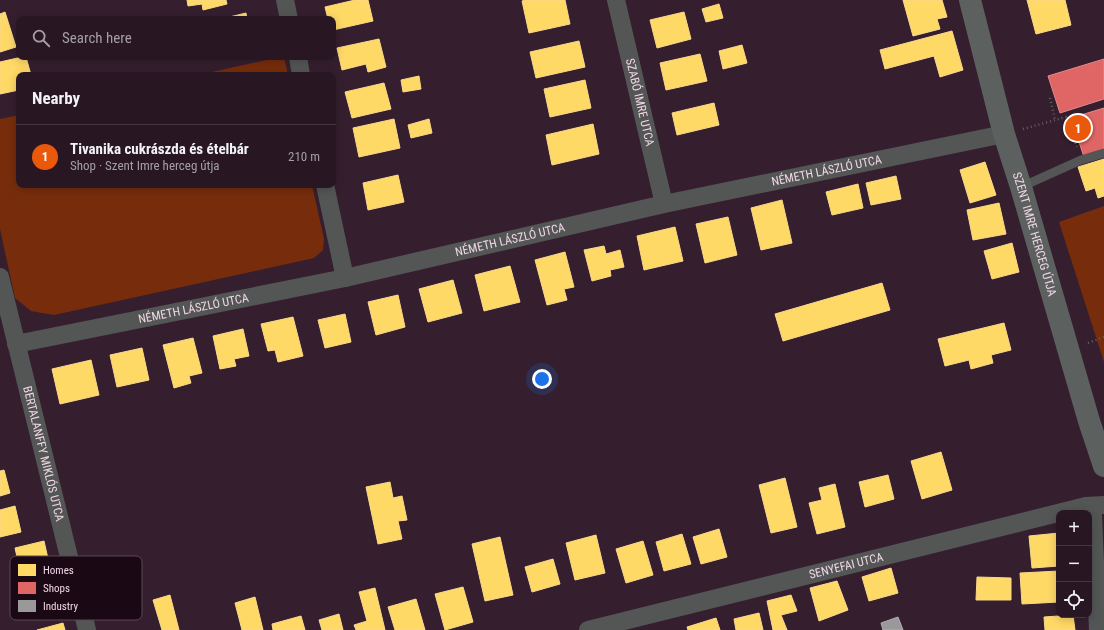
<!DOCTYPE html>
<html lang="en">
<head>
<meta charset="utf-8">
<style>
  body { margin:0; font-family:"Roboto Condensed",sans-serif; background:#34242f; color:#f1f3f6 }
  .controls { position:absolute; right:12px; bottom:12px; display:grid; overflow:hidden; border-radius:8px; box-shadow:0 2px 10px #0003 }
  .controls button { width:36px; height:36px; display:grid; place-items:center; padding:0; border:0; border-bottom:1px solid #443640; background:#281722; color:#f1f3f6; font:20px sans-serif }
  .you { position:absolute; left:542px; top:379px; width:14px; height:14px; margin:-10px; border:3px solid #fff; border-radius:50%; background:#1a73e8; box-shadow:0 0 0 6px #1a73e833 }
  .badge { display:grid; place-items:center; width:26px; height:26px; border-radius:50%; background:#ea580c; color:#fff; font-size:13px; font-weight:700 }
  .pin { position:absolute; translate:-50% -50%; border:2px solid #fff; box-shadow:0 1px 4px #0006 }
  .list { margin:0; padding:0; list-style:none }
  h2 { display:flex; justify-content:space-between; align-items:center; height:52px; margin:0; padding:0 16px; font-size:17px }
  h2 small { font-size:13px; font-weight:400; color:#a59fa5 }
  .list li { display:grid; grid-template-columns:26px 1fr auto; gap:12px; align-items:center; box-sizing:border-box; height:64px; padding:0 16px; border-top:1px solid #443640 }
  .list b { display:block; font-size:15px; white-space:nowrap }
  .list p { margin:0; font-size:13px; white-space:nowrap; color:#a59fa5 }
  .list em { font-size:13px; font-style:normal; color:#a59fa5 }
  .icon { flex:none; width:22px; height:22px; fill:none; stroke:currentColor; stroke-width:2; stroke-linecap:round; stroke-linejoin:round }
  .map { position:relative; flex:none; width:1104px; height:630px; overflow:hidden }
  .search { position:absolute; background:#281722; box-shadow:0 2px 10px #0003; left:16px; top:16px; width:320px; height:44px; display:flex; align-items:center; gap:10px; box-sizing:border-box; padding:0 14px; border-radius:8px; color:#a59fa5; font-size:15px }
  .panel { position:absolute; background:#281722; box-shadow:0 2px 10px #0003; left:16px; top:72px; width:320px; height:116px; border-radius:8px }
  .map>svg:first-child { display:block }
  .green { fill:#772d0c }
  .homes { fill:#ffd966; stroke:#fad88c }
  .shops { fill:#e06666; stroke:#e5888c }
  .industry { fill:#999; stroke:#b3abb0 }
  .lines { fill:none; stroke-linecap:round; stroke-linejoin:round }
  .path { stroke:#636063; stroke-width:2.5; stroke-dasharray:1 3; stroke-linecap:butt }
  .lane { stroke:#545655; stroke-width:9 }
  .street { stroke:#545655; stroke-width:18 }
  .secondary { stroke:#5c615f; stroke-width:22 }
  .labels { text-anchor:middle; stroke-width:4; stroke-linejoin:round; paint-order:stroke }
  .street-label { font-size:12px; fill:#f0d6e6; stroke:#1a0914 }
  .key { fill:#1a0914; stroke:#5a4653; stroke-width:1 }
  .key-label { font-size:11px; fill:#f0d6e6 }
</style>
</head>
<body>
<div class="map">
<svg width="1104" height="630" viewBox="0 0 1104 630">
  <rect width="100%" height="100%" fill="#351f2e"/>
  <g class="green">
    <polygon points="280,57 284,57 288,75 198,75"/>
    <polygon points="19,115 19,185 312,185 324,239 323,250 314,258 54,315 31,311 15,298 0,229 0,119"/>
    <polygon points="1104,206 1104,362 1059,222"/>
  </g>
  <g class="homes">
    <polygon points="187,0 226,0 227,4 203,10 202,4 188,6"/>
    <polygon points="355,0 368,0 373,21 333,30 333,19 328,19 325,7"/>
    <polygon points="525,0 565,0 570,24 529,33 522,1"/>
    <polygon points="903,0 942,0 947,17 937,19 940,29 913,36"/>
    <polygon points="1027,0 1065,0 1071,25 1036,34"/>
    <polygon points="719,4 723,18 706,22 702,9"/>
    <polygon points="5,12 16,47 0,52 0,14"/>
    <polygon points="684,12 691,39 657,48 650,20"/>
    <polygon points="246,13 247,19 221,19"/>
    <polygon points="952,31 963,70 940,77 934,56 885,69 880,50"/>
    <polygon points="379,39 386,67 368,72 366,64 342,70 337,48"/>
    <polygon points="579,41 585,67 536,78 530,52"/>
    <polygon points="742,45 747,63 723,69 719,51"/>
    <polygon points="700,54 707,81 666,90 660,63"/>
    <polygon points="22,57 26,57 31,75 19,75 19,90 0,94 0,62"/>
    <polygon points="419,76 421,89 403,92 401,80"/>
    <polygon points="585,80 591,108 550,117 544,89"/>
    <polygon points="384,83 391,109 352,118 345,92"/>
    <polygon points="714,103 719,125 677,135 672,113"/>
    <polygon points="394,119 400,148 359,157 353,128"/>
    <polygon points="429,119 432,133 411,138 408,125"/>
    <polygon points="593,124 599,154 552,165 546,135"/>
    <polygon points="1104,159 1104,196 1098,198 1095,188 1086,191 1078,167"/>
    <polygon points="985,162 996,195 970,203 960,170"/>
    <polygon points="398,175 404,202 368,210 363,183"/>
    <polygon points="896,176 901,199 871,205 866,183"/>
    <polygon points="858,184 863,208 832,215 826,192"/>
    <polygon points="782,200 792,243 761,250 751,208"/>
    <polygon points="999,203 1006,234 973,240 967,210"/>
    <polygon points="728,217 737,255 705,263 696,224"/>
    <polygon points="675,227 683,261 644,270 637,236"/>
    <polygon points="1012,243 1019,272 992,279 984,251"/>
    <polygon points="604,246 606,254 620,250 624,267 610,270 611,276 592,281 584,250"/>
    <polygon points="565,252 574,287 564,289 567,300 547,305 535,260"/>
    <polygon points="510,266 520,302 484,311 475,275"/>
    <polygon points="453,280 462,313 428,322 419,289"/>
    <polygon points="882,283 890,310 783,341 775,314"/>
    <polygon points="398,295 405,327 376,335 368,302"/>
    <polygon points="345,314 351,342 325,348 318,320"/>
    <polygon points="293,317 303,356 278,362 275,350 268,351 261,324"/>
    <polygon points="1004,323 1011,350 991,355 993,363 971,369 969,360 945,366 938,339"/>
    <polygon points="243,329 249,356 234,359 236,366 220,369 213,336"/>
    <polygon points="193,338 202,373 189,376 191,383 174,388 163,345"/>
    <polygon points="142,348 149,380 117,387 110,355"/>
    <polygon points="91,360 99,395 60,404 52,369"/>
    <polygon points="941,452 952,490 922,499 911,461"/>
    <polygon points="4,470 10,493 0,496 0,471"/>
    <polygon points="888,475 894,499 865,507 859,482"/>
    <polygon points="785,478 797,527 771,533 759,485"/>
    <polygon points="390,482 393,498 402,496 407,520 398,521 402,539 378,544 366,487"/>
    <polygon points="835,484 845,527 817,534 809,503 822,500 819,488"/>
    <polygon points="15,506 21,532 0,537 0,510"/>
    <polygon points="719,529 727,557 701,564 693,537"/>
    <polygon points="1059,533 1059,566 1032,568 1029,536"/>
    <polygon points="682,534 691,564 664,571 656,542"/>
    <polygon points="596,535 605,573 575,580 566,543"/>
    <polygon points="500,537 513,595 485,601 472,544"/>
    <polygon points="44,541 51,572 22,579 15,548"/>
    <polygon points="643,541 653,575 626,583 616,549"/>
    <polygon points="553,559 560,584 532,592 525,567"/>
    <polygon points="891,568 898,593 869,601 862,577"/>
    <polygon points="1059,571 1059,602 1022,604 1020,573"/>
    <polygon points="977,577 1011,578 1011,600 976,600"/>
    <polygon points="837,581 848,610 819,621 810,588"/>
    <polygon points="463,587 473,622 445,630 435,594"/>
    <polygon points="375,588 385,630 356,630 354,625 367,621 359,592"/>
    <polygon points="170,595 179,630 162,630 153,600"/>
    <polygon points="791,595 797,611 781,615 787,630 773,630 767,601"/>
    <polygon points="255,597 263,630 242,630 235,603"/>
    <polygon points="416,599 425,630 395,630 388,607"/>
    <polygon points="759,613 763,630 736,630 734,619"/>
    <polygon points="339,614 343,630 322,630 319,620"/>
    <polygon points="1073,615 1075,630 1045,630 1044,617"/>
    <polygon points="301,616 305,630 273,630 272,624"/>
    <polygon points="716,618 720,630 688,630 687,627"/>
    <polygon points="63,623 65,630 37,630"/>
  </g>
  <g class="shops">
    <polygon points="1104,59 1104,99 1060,113 1048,76"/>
    <polygon points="1104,108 1104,150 1084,157 1071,118"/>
  </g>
  <polygon class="industry" points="898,617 903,630 883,630 881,623"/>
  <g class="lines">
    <g class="path">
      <polyline points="1050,98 1055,120"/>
      <polyline points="1023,129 1066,117 1077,147"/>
      <polyline points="1088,343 1104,337"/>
    </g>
    <polyline class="lane" points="1021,187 1081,160 1104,153"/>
    <g class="street">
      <polyline points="285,0 289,19"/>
      <path id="s1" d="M616,0L664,204"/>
      <polyline points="298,57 301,75"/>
      <polyline points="325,185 345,278"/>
      <path id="s2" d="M0,277L87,630"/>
      <path id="s3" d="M16,344L345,278L664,204L1004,134"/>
      <polyline points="1086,506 1093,516 1098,630"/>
      <path id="s4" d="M588,630L1086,506L1104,505"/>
    </g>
    <path class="secondary" id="s5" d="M970,0L1004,134L1021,187L1089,421L1104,466"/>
  </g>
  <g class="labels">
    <g class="street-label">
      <text dy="4" stroke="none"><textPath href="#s1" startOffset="105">SZABÓ IMRE UTCA</textPath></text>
      <text dy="4" stroke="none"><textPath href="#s3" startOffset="829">NÉMETH LÁSZLÓ UTCA</textPath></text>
      <text dy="4" stroke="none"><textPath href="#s5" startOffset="243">SZENT IMRE HERCEG ÚTJA</textPath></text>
      <text dy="4" stroke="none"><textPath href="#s3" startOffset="505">NÉMETH LÁSZLÓ UTCA</textPath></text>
      <text dy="4" stroke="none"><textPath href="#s3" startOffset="181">NÉMETH LÁSZLÓ UTCA</textPath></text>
      <text dy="4" stroke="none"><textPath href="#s2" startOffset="182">BERTALANFFY MIKLÓS UTCA</textPath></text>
      <text dy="4" stroke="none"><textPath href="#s4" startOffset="266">SENYEFAI UTCA</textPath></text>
    </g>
  </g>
  <rect x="10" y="556" width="132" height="64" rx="6" class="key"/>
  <rect x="18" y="564" width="18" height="12" fill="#ffd966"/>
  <rect x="18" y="582" width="18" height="12" fill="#e06666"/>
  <rect x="18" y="600" width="18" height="12" fill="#999"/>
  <g class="key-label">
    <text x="43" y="574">Homes</text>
    <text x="43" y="592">Shops</text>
    <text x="43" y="610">Industry</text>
  </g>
</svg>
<div class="controls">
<button>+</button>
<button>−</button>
<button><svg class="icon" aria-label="locate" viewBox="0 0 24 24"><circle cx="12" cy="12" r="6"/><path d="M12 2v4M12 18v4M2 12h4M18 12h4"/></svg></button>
</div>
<div class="you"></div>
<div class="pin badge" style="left:1078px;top:128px">1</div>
<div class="search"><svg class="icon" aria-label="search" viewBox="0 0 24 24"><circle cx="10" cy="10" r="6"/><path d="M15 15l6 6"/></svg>Search here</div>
<section class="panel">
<h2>Nearby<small></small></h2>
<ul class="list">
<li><span class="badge">1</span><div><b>Tivanika cukrászda és ételbár</b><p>Shop · Szent Imre herceg útja</p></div><em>210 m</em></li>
</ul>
</section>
</div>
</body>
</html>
